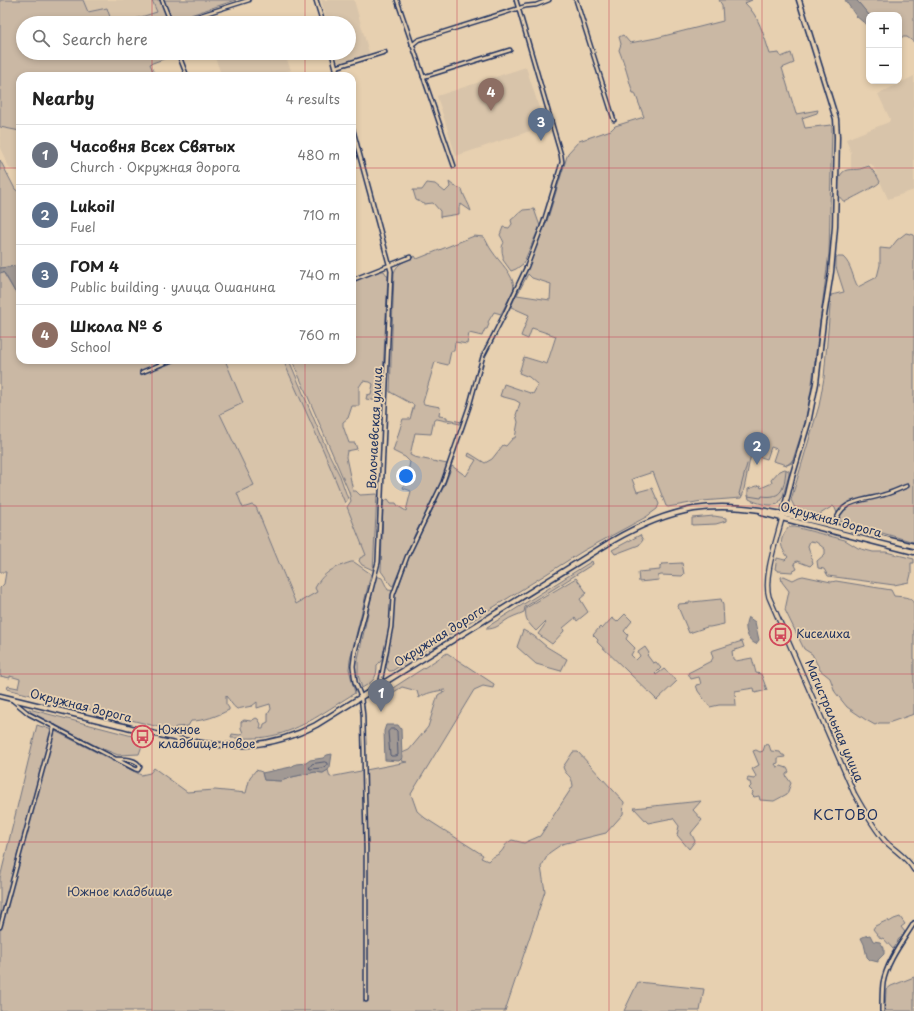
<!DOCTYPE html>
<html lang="en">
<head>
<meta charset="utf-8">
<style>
  body { margin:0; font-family:"Playpen Sans",sans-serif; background:#f6f6f6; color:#222 }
  .controls { position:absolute; right:12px; top:12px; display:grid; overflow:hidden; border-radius:8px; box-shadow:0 2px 6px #0003 }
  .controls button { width:36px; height:36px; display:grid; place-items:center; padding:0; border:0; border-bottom:1px solid #e0e0e0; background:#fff; color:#222; font:20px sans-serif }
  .you { position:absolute; left:406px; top:476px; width:14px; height:14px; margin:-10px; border:3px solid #fff; border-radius:50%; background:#1a73e8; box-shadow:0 0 0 6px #1a73e833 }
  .badge { display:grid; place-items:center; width:26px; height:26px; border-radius:50%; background:#db2777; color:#fff; font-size:13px; font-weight:700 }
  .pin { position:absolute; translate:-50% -33px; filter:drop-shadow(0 1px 2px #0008) }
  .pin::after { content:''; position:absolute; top:21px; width:14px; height:12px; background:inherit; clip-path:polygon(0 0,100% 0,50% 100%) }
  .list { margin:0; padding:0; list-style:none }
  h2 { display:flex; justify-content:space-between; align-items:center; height:52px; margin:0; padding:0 16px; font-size:17px }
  h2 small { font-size:13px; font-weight:400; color:#767676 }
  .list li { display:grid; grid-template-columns:26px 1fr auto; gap:12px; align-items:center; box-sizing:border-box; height:60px; padding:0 16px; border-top:1px solid #e0e0e0 }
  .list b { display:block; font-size:15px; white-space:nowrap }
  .list p { margin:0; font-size:13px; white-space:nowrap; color:#767676 }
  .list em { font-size:13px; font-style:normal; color:#767676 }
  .icon { flex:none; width:22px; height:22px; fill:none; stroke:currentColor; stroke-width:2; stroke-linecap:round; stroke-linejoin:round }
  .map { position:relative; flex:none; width:914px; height:1011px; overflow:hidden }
  .search { position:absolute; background:#fff; box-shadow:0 2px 6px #0003; left:16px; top:16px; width:340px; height:44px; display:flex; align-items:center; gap:10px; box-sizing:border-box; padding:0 14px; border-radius:22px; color:#767676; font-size:15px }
  .panel { position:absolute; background:#fff; box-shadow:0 2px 6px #0003; left:16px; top:72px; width:340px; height:292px; border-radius:12px }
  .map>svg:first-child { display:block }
  .built { fill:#d8c4aa }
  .green { fill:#cab8a4; stroke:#727481; fill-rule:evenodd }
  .water { fill:#a19994; stroke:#6b6f7e }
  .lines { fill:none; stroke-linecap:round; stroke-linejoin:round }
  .shore { stroke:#515974; stroke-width:1 }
  .stream { stroke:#6b6f7e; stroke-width:1 }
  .minor-casing { stroke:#1b2f5e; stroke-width:5.5 }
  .tertiary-casing { stroke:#1b2f5e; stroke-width:6 }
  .secondary-casing { stroke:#1b2f5e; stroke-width:6 }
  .primary-casing { stroke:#1b2f5e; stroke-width:7 }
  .minor { stroke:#e7d0b0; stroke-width:2.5 }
  .tertiary { stroke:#e7d0b0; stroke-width:3 }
  .secondary { stroke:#e7d0b0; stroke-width:3.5 }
  .primary { stroke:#e7d0b0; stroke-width:4 }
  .grid { fill:none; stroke:#c8485b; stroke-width:1; stroke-opacity:0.55 }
  .labels { text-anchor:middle; stroke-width:3.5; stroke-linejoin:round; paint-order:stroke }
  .street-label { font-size:12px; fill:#1b2f5e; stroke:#e7d0b0 }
  .poi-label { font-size:12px; fill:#1b2f5e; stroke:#e7d0b0; text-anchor:start }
  .park-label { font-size:12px; fill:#2c3d65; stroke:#e7d0b0 }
  .quarter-label { font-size:14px; letter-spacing:1px; fill:#1b2f5e; stroke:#e7d0b0 }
</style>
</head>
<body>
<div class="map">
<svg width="914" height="1011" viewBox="0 0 914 1011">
  <rect width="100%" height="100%" fill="#e7d0b0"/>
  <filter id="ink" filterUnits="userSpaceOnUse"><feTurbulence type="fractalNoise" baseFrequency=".025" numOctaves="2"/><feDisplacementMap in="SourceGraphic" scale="8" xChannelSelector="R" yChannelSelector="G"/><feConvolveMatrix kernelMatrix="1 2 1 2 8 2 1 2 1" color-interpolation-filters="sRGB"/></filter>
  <g filter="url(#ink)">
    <g class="built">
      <polygon points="83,0 152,0 157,12 122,23 112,23 107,8 88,12"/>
      <polygon points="321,0 354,0 370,56 339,65 336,53 349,53 349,23 327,23"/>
      <polygon points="227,53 284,53 291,70 275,76 222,76 215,58"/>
      <polygon points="526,67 545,126 456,156 437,96"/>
      <polygon points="914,76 914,190 888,199 873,166 871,164 851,172 851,153 846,139 889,122 890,119 878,94"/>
      <polygon points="0,127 20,131 20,172 10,169 0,148"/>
      <polygon points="225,360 283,360 324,452 366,556 326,572 318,582 315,588 317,592 297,604 256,507 243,508 237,493 254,484 220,414 243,403"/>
    </g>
    <g class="green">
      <polygon points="0,0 83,0 88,12 107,8 112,23 23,23 23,53 174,53 174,55 150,64 155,76 20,76 20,131 0,127"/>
      <polygon points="152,0 160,0 169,23 122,23 157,12"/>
      <polygon points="164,0 236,0 172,21"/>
      <path d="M719,0H752L745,3C759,16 764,36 770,54L779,53L781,57L791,53L794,63L782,68L796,114L818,110L817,113L802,118L805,128L831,125L832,127L829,253L811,391L805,422L792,463L787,465L773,461L777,449L771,447L767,459L751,454L743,494L741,498L702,501L668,507L666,506L653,472L632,479L637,492L652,488L659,504L657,509L646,517L583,551L392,671H389L386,667L389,650H384C383,657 382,661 377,665C377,678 374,681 362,688L358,675V659L376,576L382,578L388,590L397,591L409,557L445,484L452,466L466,476L476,460L468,456L469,453L485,463L492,459L503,445L506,446L513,438H515L518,422L516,415L520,403L515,400L500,396L504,384L533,394L538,385L529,377L519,373L524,357L547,364L556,336L532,328L528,339L521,336L529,315L511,307L547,221L568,153L579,141L611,130L615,126L644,117L635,93H633C628,78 625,64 619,50L621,44L619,37L623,35L630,43L656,38L723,21L722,5ZM528,274L532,278L551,284L550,300L517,295Z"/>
      <polygon points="856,0 914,0 914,42 907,37 902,37 899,35 899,15 869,15"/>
      <polygon points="0,160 15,189 20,193 20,264 17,266 0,268"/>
      <path d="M869,166L877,176L880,182C877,186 852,198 845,202C840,199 838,195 838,189C838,182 839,172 847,170C851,169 856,170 860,169C863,168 866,167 869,166Z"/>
      <path d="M449,182L454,186L462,189C464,198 469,203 471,211L461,204L459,207V214L440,217V211L433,203L424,204L416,200L413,190H422L427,183L435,184L445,192L450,187Z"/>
      <path d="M534,209L540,226L523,264L516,269L511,271L503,260C504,256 502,254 502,250C502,240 507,247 500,235L503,227L509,228L512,224L511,220L523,210Z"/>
      <path d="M906,233L914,235V542L840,521L835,508L833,506L820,514L815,515L795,508L791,500L819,406L824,378L831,295L844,292L836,267V257H843C852,265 852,277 858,287L877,277L880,265V248L890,249L897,240Z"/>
      <path d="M474,236L484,237C487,242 489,247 492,251C500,263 514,274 514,289L501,314L494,312L488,322L489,324L487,329H485L482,336L469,333L467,344L455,342L454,351H451L448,365L435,362L423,402L424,404L440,407L439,416L447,417V419L462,422L460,424L437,419L434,420L431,434L415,433L410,455L414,457L447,464L448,465L440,485L415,534L393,586L391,585L381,571L383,502L388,499L391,503H396L398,506L406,511L411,491L403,488L405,482L402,480L405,471H408L410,462L405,457L393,451L403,419H410L414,405L390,392L394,273C397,262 407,261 415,256L417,259Z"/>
      <polygon points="379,271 384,271 388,277 383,373 378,401 366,399 367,395 371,394 373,384 370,382 363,381 359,387 359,406 352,406 348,418 343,422 343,426 349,443 355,443 357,449 347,451 346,457 353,491 356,491 360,495 377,494 373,570 362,565 359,561 360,558 366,555 347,507 351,501 349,492 292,360 352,360 352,281"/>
      <path d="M3,272L15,292H20V360H76L82,362L81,360H166L142,370L140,372L141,375L180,360H225L243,403L220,414L254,485L237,493L243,508L252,505L256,507L296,604L317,592L315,588C324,571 334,568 351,562H354L371,574L350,660L349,669L355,693C328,709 302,730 271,736C257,739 244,738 231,738L232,734L240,735L243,733L241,728V722L244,720L251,721L256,718L258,719L261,724L260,729H263L264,724L268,722V714L271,709L270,704L257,708V702L252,706L237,709C232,706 230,700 226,696V704L229,708V710C217,716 204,721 191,721L188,726L176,727L171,730L7,689L8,686L18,688L20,679L10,676V678L0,676V588L4,584L6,572H0V273Z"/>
      <polygon points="283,360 289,360 327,450 340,476 348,499 345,503 324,452"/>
      <path d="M785,469L789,471V475L783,496L778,504C770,507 756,503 749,499L748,495V489L760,485L761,488L772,483L771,480L779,471Z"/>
      <polygon points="714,516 726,518 726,521 716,524 692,525 692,518"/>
      <path d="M789,527H795L845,540L858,548L873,552H886L914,559V563H911V574L909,582L894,585L828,576L824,569L818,568L817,561L825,554V549L816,542L810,541L808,546L813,563L810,566L797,561L794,563L797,569L792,572L778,571L775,569L777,558L785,560L788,557C779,546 779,539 789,527Z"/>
      <polygon points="640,535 643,540 639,545 618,553 615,554 612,550"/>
      <path d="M592,561L593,564L525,607L524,612C518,615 510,617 505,621C500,625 495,629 487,629V627Z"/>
      <polygon points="682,563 684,574 682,576 661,575 658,576 659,580 639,582 638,572 660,570 660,566 662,564"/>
      <path d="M784,576L793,580L799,577L803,576L831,582L836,581L891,590L894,596C902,597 911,596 914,604V714L888,723H879L875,725L866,720L847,707L835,692L830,678L820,670L812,654L804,649L785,610L789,591L782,582L781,577Z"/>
      <path d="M576,578L587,593L580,599L588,612L577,621L575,618L563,628L564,631L552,644L538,634L546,623L545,622L536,631C529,624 524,619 526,608Z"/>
      <polygon points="721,599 723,605 724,624 710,627 707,627 689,633 678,607 679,604 690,603 690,601 692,602"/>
      <polygon points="625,614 632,621 624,631 628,635 626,639 635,648 631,655 636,660 640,656 638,652 645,647 649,653 647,655 653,663 656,662 661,668 655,674 656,675 664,669 677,681 657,700 597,642 598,640 593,635 599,628 600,627 602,629 612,618 617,622"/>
      <polygon points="523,630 534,636 547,647 567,659 561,671 536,664 517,647"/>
      <polygon points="742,641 744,647 732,651 733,659 736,661 752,658 756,673 761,674 767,690 755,693 754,688 735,691 736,705 719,705 710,707 698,691 696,685 701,684 699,677 691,679 688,673 711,661 713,658 711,651"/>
      <path d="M447,653L494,684L493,688L483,686L474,690L411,794L417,811L425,818L483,855L481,858L488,861C491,857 496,856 500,853C506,847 503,845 512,840L524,843L540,836L573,786C572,774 566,777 563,767L573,752H578L624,802L623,814L606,833L562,844L549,853L541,867L545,891L505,1011H0V878L37,725L55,731L141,775L150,773L154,768L187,792L215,790L246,793L250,777L256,770L262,772L264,780L281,781L292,777L315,772L323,773L328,770L330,777L407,762L401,761L403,757L402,753L409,750L428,727L438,695L441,693L446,692L445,690C436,691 425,693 419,698L417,691L402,687L389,695L382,697V695Z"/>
      <polygon points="29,709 140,738 143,743 139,754 118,755 96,746 28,711"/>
      <polygon points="767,744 769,745 771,751 780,752 782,755 784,755 785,757 778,758 778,763 775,764 777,767 781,766 787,768 789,772 786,774 786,776 791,783 787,794 774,801 760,800 759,796 754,797 752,795 753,792 749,788 751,786 750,782 748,782 747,780 748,778 754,779 756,776 752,769 759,765 753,751 756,750 760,752 763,751 765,745"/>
      <polygon points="701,801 693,810 702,820 691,833 695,841 689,849 677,835 679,826 673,818 648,823 634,808"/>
      <polygon points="900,917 905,924 901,927 905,932 898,940 897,944 893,949 883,938 881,939 873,929 875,926 888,920 889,922 894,919"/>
      <polygon points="914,977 914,1011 885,1011 886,990 891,986"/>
      <polygon points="638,982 704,989 700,1011 624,1011"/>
    </g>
    <g class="water">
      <polygon points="845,0 856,0 859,3 869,15 869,27 856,16"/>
      <polygon points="20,264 20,292 15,292 5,274 3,272 0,273 0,268 17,266"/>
      <path d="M748,617L755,622L759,640L756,644C747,641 743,626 748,617Z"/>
      <polygon points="386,725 398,725 401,729 402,758 399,761 385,760 384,731"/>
      <polygon points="332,754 330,767 328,770 323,773 315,772 292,777 281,781 264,780 262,773 291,767 296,764 306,763 310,760 323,758 327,755"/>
      <polygon points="870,935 873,941 880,942 884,948 884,954 878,960 878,962 870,960 867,957 864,944 861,938 865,936"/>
    </g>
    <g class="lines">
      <g class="shore">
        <polygon points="391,729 395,729 397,731 398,755 396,756 391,756 390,755 388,732"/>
        <polygon points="325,762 327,763 327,765 322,768 310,769 309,768 312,764"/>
      </g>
      <g class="stream">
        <polyline points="787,465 791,462 793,459"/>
        <polyline points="741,496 739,494 747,464"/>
        <path d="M748,496L761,498L762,496C783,499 784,488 786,470"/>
      </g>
      <defs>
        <g id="minor">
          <polyline points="162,0 171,23"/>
          <polyline points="397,0 454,166"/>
          <polyline points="576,0 614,120"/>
          <polyline points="176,23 249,0"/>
          <polyline points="412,45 418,40 526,6 536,5 549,0"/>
          <polyline points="178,53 187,76"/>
          <polyline points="336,67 385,52"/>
          <polyline points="423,77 510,50"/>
          <polyline points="352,280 410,257"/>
          <polyline points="142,372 172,360"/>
          <path d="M834,526C841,498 861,502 883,495C891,493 899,489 907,486"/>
          <polyline points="380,684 391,627 393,595 407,557 443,482 469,407 483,356 505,313 527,266 543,224 562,162 561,155 516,0"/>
          <polyline points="361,697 363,715 366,848 366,1000"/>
          <path d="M11,699L29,714L135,769L138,770L140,767C137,758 123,759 114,759"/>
          <polyline points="0,927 54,727"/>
        </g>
        <g id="tertiary">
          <polyline points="316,0 323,23"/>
          <polyline points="332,53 338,76"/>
          <polyline points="352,127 391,271 378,562 355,651 353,666 355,682 361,697"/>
          <path d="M882,1011C882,1002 882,992 883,983C887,961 903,941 914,923"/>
        </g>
        <path id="secondary" d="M782,518C777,539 763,577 769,597L854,793C863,809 873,827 885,841C895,851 907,857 914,870"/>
        <g id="primary">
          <polyline points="762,513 914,552"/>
          <polyline points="782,518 792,477 808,423 816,383 823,322 831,272 835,227 837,137 836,119 799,0"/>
          <path d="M0,696C38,705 77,715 115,724C186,741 247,762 316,725L612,541C638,526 665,514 694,509C739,502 785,514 829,525C857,532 886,539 914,546"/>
        </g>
      </defs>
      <use href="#minor" class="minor-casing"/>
      <use href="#tertiary" class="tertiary-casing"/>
      <use href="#secondary" class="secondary-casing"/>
      <use href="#primary" class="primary-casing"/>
      <use href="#minor" class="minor"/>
      <use href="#tertiary" class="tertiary"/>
      <use href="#secondary" class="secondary"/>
      <use href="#primary" class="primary"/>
    </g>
  </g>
  <path class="grid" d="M152,0V23M305,0V23M457,0V1011M609,0V1011M762,0V1011M152,53V76M305,53V76M0,168H20M352,168H914M0,337H20M352,337H914M152,360V1011M305,360V1011M0,506H914M0,674H914M0,842H914"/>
  <defs>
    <symbol id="bus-ring" viewBox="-11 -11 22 22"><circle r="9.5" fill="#e7d0b0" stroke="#d1495b" stroke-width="1.5"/><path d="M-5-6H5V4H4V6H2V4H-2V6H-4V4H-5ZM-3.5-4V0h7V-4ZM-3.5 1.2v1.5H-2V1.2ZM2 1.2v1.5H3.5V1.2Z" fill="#d1495b"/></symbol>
  </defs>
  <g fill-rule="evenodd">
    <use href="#bus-ring" x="768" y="622" width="25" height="25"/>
    <use href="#bus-ring" x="130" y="724" width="25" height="25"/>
  </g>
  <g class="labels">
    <g class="street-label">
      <text transform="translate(375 428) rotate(-87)" y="4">Волочаевская улица</text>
      <text transform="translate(831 520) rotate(15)" y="4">Окружная дорога</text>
      <text transform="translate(440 636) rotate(-32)" y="4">Окружная дорога</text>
      <text transform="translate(81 706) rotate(14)" y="4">Окружная дорога</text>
      <text transform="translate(834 721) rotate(67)" y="4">Магистральная улица</text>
    </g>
    <g class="poi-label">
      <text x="796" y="638">Киселиха</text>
      <text x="158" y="734">Южное<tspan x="158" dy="14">кладбище новое</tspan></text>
    </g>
    <g class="park-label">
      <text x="120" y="896">Южное кладбище</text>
    </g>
    <g class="quarter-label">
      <text x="846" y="820">КСТОВО</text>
    </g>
  </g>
</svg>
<div class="controls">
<button>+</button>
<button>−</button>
</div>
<div class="you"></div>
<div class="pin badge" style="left:381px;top:712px;background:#6b7280">1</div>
<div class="pin badge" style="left:757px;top:465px;background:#5c6f8a">2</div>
<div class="pin badge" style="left:541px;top:141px;background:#5c6f8a">3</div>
<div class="pin badge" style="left:491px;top:111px;background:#8d6e63">4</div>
<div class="search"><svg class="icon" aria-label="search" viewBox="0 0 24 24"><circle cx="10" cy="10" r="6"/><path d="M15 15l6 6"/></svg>Search here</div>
<section class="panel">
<h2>Nearby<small>4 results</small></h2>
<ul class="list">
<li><span class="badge" style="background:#6b7280">1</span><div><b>Часовня Всех Святых</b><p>Church · Окружная дорога</p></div><em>480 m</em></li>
<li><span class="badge" style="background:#5c6f8a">2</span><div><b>Lukoil</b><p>Fuel</p></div><em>710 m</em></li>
<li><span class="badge" style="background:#5c6f8a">3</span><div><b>ГОМ 4</b><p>Public building · улица Ошанина</p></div><em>740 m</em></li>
<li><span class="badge" style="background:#8d6e63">4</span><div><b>Школа № 6</b><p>School</p></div><em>760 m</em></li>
</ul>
</section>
</div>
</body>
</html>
